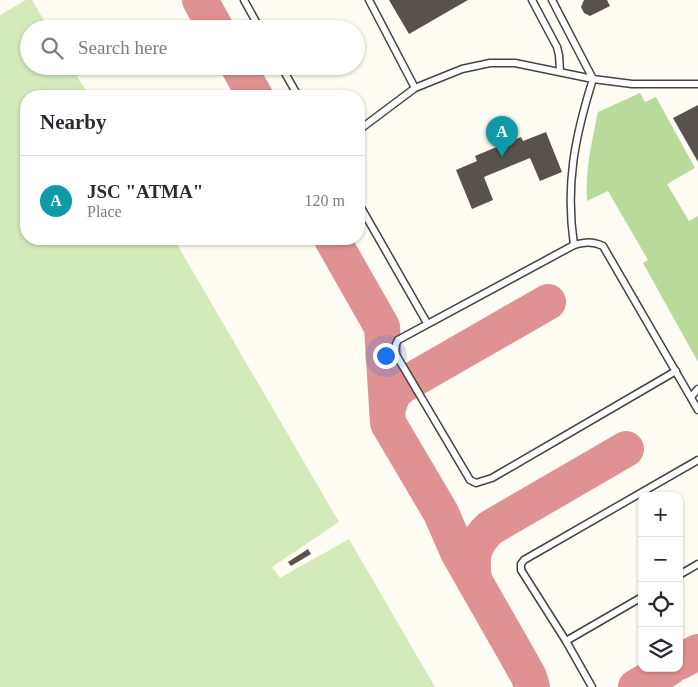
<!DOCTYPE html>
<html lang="en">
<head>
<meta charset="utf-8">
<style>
  body { margin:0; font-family:Georgia,serif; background:#f7f7f7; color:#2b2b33 }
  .controls { position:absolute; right:15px; bottom:15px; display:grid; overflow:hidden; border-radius:10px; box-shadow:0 1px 4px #0004 }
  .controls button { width:45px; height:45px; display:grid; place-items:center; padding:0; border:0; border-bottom:1px solid #e1e1e2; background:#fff; color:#2b2b33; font:25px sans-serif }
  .you { position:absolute; left:385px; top:355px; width:18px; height:18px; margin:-12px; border:4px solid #fff; border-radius:50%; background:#1a73e8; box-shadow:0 0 0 8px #1a73e833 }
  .badge { display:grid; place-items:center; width:32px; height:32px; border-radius:50%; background:#2563eb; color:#fff; font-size:16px; font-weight:700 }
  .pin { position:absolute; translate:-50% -41px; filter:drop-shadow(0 1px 2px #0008) }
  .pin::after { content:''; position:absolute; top:26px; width:18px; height:15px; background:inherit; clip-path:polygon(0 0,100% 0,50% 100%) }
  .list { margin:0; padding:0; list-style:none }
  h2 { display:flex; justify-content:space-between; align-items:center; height:65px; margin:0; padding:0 20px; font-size:21px }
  h2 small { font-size:16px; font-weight:400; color:#7c7c81 }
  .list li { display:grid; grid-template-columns:32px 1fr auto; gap:15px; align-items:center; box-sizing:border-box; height:90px; padding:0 20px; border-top:1px solid #e1e1e2 }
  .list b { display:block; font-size:19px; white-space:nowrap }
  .list p { margin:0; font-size:16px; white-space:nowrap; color:#7c7c81 }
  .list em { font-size:16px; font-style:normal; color:#7c7c81 }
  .icon { flex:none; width:28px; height:28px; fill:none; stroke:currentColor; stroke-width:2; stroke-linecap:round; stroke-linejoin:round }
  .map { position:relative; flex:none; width:698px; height:687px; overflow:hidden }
  .search { position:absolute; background:#fff; box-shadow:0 1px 4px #0004; left:20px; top:20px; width:345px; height:55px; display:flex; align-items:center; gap:12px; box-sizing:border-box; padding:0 18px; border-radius:28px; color:#7c7c81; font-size:19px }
  .panel { position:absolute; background:#fff; box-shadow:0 1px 4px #0004; left:20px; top:90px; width:345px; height:155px; border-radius:20px }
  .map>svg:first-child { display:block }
  .green { fill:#d4eabb }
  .forest { fill:#b8db9b }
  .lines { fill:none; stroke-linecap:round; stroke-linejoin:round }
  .taxiway { stroke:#e09191; stroke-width:36 }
  .building { fill:#59514c }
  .service-casing { stroke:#434343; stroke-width:9 }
  .service { stroke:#fff; stroke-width:6 }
</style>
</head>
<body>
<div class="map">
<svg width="698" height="687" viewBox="0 0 698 687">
  <rect width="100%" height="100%" fill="#fffcf3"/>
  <polygon class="green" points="26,0 32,0 49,29 29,29 29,66 71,66 89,96 26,96 26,239 174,239 339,522 272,567 280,578 349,539 435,687 0,687 0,15"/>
  <path class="forest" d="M640,93L645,102L656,97L695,168L667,184L689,221L698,216V362L643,263L648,260L608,191L587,201C585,170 592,141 598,112Z"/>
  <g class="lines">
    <g class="taxiway">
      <polyline points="200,0 216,29"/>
      <polyline points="238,66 255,96"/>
      <polyline points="332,239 382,327 388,423 441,513 458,552 515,652 529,677 532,687"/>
      <polyline points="387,410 393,394 400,387 548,302"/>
      <path d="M474,580C471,557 472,545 490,528L626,449"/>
      <polyline points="679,662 698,652"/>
      <polyline points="636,687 669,668"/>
    </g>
  </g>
  <g class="building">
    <polygon points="389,0 468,0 409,34"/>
    <polygon points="584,0 607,0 610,6 590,16 584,13 581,7"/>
    <polygon points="698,105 698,162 673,118"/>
    <polygon points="546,132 562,172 540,181 530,158 484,177 493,200 472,209 456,170 477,161 475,156 521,137 523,141"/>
    <polygon points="308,549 311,554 291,566 288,562"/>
  </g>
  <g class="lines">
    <defs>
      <g id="service">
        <polyline points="244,0 260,29"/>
        <polyline points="369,0 415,88"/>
        <polyline points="532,0 557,47 559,55 560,71"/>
        <polyline points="552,0 593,79 632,84 698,84"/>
        <polyline points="281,66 298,96"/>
        <path d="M359,130L415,88L462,69L490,63H515L593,79C575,136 565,185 574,245C585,242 592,241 603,246L698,410"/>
        <polyline points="359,204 427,323"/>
        <polyline points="574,245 398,340 396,344 395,353 470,480 476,483 492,478 676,371"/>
        <polyline points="691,397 698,389"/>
        <polyline points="679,575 698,564"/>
        <polyline points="566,641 642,597"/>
        <polyline points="592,687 566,641 521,570 521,564 524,560 698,460"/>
      </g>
    </defs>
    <use href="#service" class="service-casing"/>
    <use href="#service" class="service"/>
  </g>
</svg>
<div class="controls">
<button>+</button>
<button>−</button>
<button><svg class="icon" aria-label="locate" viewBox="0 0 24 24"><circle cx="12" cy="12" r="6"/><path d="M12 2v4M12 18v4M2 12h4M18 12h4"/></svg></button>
<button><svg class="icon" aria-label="layers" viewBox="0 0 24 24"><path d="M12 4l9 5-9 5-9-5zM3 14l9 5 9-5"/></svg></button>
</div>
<div class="you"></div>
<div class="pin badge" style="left:502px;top:157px;background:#0f9aa8">A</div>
<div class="search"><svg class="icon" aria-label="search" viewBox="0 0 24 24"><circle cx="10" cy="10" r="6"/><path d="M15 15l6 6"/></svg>Search here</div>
<section class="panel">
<h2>Nearby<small></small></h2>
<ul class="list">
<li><span class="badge" style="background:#0f9aa8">A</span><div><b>JSC &quot;ATMA&quot;</b><p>Place</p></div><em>120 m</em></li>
</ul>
</section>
</div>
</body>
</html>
